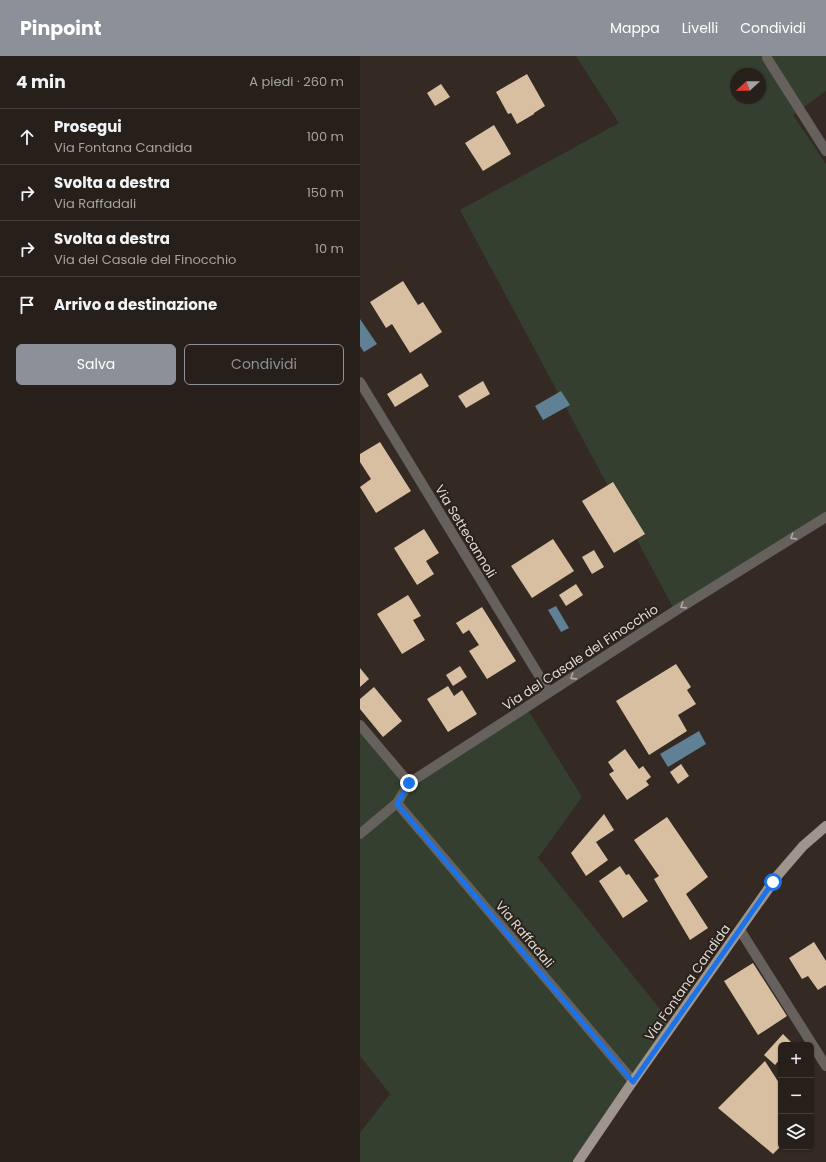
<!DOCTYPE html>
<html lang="it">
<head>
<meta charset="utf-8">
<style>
  body { margin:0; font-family:Poppins,sans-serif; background:#2f2823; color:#f1f3f6 }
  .controls { position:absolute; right:12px; bottom:12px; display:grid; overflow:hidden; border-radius:6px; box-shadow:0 1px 3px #0004 }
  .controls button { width:36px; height:36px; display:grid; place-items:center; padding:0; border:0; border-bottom:1px solid #433e39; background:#27201a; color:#f1f3f6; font:20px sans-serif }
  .compass { position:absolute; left:370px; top:12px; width:36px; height:36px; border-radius:50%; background:#27201a; box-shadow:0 1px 3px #0004; rotate:249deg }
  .stop { position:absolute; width:12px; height:12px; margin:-9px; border:3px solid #1a73e8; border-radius:50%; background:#fff }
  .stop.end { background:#1a73e8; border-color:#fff; box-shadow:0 1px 4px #0008 }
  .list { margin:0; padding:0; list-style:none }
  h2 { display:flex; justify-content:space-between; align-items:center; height:52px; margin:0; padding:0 16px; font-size:17px }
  h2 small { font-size:13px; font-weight:400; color:#a4a3a2 }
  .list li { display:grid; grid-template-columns:26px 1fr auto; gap:12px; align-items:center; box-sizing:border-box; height:56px; padding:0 16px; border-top:1px solid #433e39 }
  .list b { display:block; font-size:15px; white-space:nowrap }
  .list p { margin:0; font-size:13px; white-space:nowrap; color:#a4a3a2 }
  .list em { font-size:13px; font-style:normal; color:#a4a3a2 }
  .actions { display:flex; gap:8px; padding:12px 16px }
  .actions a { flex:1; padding:9px 0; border:1px solid #8c9099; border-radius:6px; text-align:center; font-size:14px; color:#8c9099 }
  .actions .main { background:#8c9099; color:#fff }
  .icon { flex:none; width:22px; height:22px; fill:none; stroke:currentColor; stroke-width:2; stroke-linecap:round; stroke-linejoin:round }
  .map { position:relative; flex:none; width:466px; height:1106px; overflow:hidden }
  header { display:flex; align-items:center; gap:24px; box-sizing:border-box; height:56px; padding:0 20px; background:#8c9099; color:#fff }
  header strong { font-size:19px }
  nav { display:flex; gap:22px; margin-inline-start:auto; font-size:14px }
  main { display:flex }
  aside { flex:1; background:#27201a }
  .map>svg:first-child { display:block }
  .green { fill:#353f2f; fill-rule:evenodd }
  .water { fill:#608095 }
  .building { fill:#d8bfa2 }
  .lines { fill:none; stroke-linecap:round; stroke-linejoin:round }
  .minor { stroke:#67615e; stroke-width:10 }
  .major { stroke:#a0958e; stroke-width:10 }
  .oneway { stroke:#afa9a5 }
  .route { stroke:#1a73e8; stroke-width:5 }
  .labels { text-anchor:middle; stroke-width:4; stroke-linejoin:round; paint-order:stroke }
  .street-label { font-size:13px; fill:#dfd9d4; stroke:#2a211a }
</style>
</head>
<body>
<header>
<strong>Pinpoint</strong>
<nav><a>Mappa</a><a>Livelli</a><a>Condividi</a></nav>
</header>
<main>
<aside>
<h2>4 min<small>A piedi · 260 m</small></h2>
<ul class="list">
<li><svg class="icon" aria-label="ahead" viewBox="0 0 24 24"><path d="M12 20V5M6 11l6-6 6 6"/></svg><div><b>Prosegui</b><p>Via Fontana Candida</p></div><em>100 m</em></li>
<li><svg class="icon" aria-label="right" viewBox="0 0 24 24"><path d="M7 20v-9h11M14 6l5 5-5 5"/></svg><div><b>Svolta a destra</b><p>Via Raffadali</p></div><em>150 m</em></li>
<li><svg class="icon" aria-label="right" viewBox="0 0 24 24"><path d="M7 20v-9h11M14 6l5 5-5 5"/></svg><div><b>Svolta a destra</b><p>Via del Casale del Finocchio</p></div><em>10 m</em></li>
<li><svg class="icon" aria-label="arrive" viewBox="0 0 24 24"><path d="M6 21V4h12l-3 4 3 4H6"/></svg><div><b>Arrivo a destinazione</b></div></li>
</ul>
<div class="actions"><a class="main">Salva</a><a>Condividi</a></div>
</aside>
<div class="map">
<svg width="466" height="1106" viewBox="0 0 466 1106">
  <rect width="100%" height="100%" fill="#342a23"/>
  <g class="green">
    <path d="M216,0H466V35L433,59L466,108V461L315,555L100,154L259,67ZM376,18H400V42H376Z"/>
    <polygon points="166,651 222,741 178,802 313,969 218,1106 0,1106 0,1077 30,1038 0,1000 0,669 49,727"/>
  </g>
  <g class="water">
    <polygon points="0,263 17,288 4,296 0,290"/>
    <polygon points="201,335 210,349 183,364 175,350"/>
    <polygon points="196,550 209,572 201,576 188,554"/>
    <polygon points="339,675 346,688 308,711 300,698"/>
  </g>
  <g class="building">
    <polygon points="167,18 185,50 174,57 174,58 157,68 151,57 148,58 136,36"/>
    <polygon points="81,28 90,41 75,50 67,37"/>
    <polygon points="134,69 151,98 123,115 105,87"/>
    <polygon points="43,225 58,249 63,246 82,276 50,297 32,268 26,272 10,246"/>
    <polygon points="61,317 69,330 35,351 27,338"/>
    <polygon points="123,325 130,338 106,352 98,340"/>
    <polygon points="20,386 51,435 16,457 0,431 11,423 0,406 0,398"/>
    <polygon points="253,426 285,478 254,497 222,445"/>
    <polygon points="64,473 79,497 66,505 74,518 57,529 34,492"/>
    <polygon points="193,483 214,515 172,542 151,510"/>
    <polygon points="234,494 244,511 232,518 222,501"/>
    <polygon points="216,528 223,539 206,550 199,539"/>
    <polygon points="48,539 61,560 53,564 65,584 42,598 17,558"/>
    <polygon points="122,551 156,605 127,623 109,595 119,589 109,574 103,578 96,567"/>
    <polygon points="316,608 331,631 327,634 336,648 318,659 327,675 289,699 256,645"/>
    <polygon points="100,610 107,621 93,630 86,619"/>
    <polygon points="0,612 9,623 0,631"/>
    <polygon points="88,630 94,640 102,634 117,658 88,676 67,643"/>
    <polygon points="14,631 42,665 23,681 0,653 0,643"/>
    <polygon points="265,693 279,713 283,710 291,721 286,725 289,729 267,744 249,718 254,715 248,706"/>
    <polygon points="321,708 329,720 318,728 310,716"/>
    <polygon points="244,758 254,774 236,786 248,804 226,820 211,797"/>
    <polygon points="307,761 348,821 326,838 348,872 330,884 294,823 299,820 274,784"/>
    <polygon points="260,810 266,819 269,818 288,845 263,862 239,825"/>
    <polygon points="454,886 466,905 466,929 458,934 448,920 442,923 429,902"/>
    <polygon points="393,907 427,960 398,979 364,925"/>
    <polygon points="423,978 434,989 421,989 421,1002 415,1009 404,999"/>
    <polygon points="405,1005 421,1030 421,1090 413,1098 358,1052"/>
  </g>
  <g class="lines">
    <g class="minor">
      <polyline points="407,2 466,95"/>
      <polyline points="0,326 189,636"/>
      <polyline points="0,669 49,727"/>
      <polyline points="37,747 273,1025"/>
      <polyline points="0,778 37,747 49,727 315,555 466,461"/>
      <polyline points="380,874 466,1010"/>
    </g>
    <polyline class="major" points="218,1106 273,1025 418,819 443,790 466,770"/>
  </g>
  <defs><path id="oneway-chevron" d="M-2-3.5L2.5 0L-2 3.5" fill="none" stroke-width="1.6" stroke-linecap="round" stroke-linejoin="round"/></defs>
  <g class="oneway">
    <use href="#oneway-chevron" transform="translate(433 481) rotate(148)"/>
    <use href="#oneway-chevron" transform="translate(323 550) rotate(148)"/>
    <use href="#oneway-chevron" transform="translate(213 621) rotate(147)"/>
  </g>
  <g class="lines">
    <polyline class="route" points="49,727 37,748 273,1026 413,826"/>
  </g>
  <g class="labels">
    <g class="street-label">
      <text transform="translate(106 475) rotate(59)" y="5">Via Settecannoli</text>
      <text transform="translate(220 601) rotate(-33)" y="5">Via del Casale del Finocchio</text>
      <text transform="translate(165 878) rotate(50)" y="5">Via Raffadali</text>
      <text transform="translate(327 926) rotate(-55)" y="5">Via Fontana Candida</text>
    </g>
  </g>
</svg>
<div class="controls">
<button>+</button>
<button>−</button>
<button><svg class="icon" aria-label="layers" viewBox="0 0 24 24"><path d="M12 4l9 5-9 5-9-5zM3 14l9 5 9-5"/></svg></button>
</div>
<svg class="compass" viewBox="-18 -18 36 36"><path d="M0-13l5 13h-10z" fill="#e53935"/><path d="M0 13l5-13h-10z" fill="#a4a3a2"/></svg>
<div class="stop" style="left:413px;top:826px"></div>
<div class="stop end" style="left:49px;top:727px"></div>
</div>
</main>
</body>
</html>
